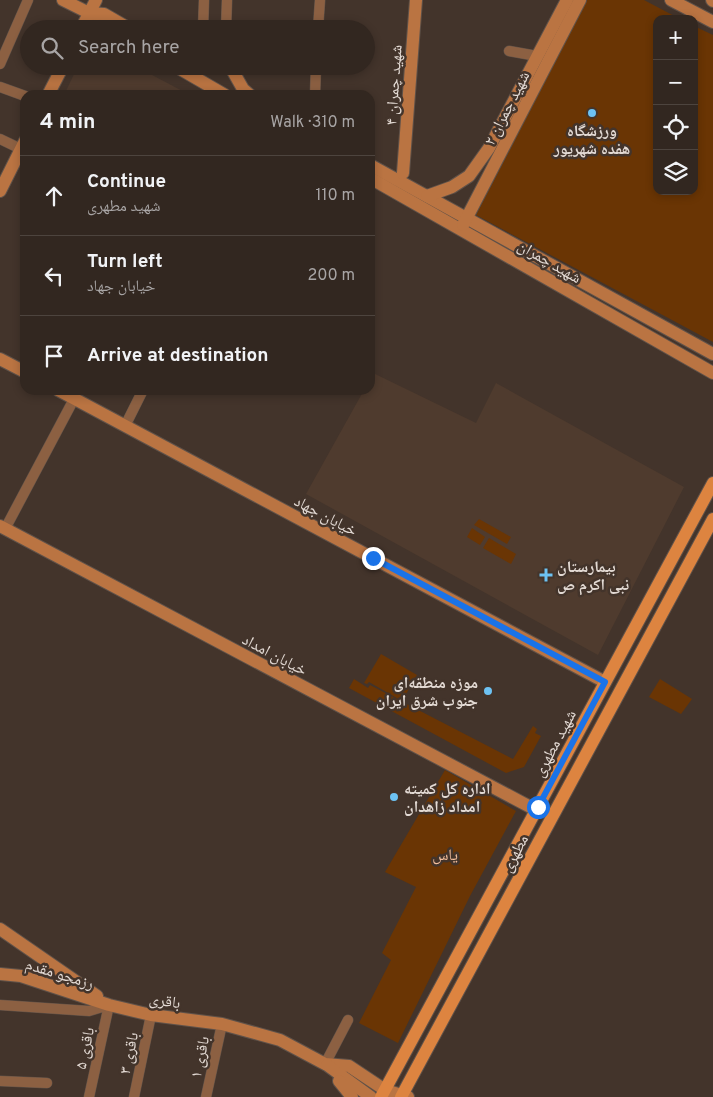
<!DOCTYPE html>
<html lang="en">
<head>
<meta charset="utf-8">
<style>
  body { margin:0; font-family:Overpass,"Noto Naskh Arabic",sans-serif; background:#3a2f29; color:#f1f3f6 }
  .controls { position:absolute; right:15px; top:15px; display:grid; overflow:hidden; border-radius:10px; box-shadow:0 2px 8px #0003 }
  .controls button { width:45px; height:45px; display:grid; place-items:center; padding:0; border:0; border-bottom:1px solid #4d443e; background:#322720; color:#f1f3f6; font:25px sans-serif }
  .stop { position:absolute; width:15px; height:15px; margin:-11px; border:4px solid #1a73e8; border-radius:50%; background:#fff }
  .stop.end { background:#1a73e8; border-color:#fff; box-shadow:0 1px 5px #0008 }
  .list { margin:0; padding:0; list-style:none }
  h2 { display:flex; justify-content:space-between; align-items:center; height:65px; margin:0; padding:0 20px; font-size:21px }
  h2 small { font-size:16px; font-weight:400; color:#a8a5a5 }
  .list li { display:grid; grid-template-columns:32px 1fr auto; gap:15px; align-items:center; box-sizing:border-box; height:80px; padding:0 20px; border-top:1px solid #4d443e }
  .list b { display:block; font-size:19px; white-space:nowrap }
  .list p { margin:0; font-size:16px; white-space:nowrap; color:#a8a5a5 }
  .list em { font-size:16px; font-style:normal; color:#a8a5a5 }
  .icon { flex:none; width:28px; height:28px; fill:none; stroke:currentColor; stroke-width:2; stroke-linecap:round; stroke-linejoin:round }
  .map { position:relative; flex:none; width:713px; height:1097px; overflow:hidden }
  .search { position:absolute; background:#322720; box-shadow:0 2px 8px #0003; left:20px; top:20px; width:355px; height:55px; display:flex; align-items:center; gap:12px; box-sizing:border-box; padding:0 18px; border-radius:28px; color:#a8a5a5; font-size:19px }
  .panel { position:absolute; background:#322720; box-shadow:0 2px 8px #0003; left:20px; top:90px; width:355px; height:305px; border-radius:15px }
  .map>svg:first-child { display:block }
  .built { fill:#4f3b2e }
  .green { fill:#6a3504 }
  .lines { fill:none; stroke-linecap:round; stroke-linejoin:round }
  .street-casing { stroke:#605249; stroke-width:11 }
  .secondary-casing { stroke:#605249; stroke-width:14 }
  .primary-casing { stroke:#605249; stroke-width:14 }
  .street { stroke:#8c6042; stroke-width:10 }
  .secondary { stroke:#ba7442; stroke-width:12 }
  .primary { stroke:#dd8440; stroke-width:12 }
  .route { stroke:#1a73e8; stroke-width:6 }
  .poi-dot { fill:#6dc2f3; stroke:#43342b; stroke-width:2 }
  .labels { text-anchor:middle; stroke-width:5; stroke-linejoin:round; paint-order:stroke }
  .street-label { font-size:16px; fill:#e3dad4; stroke:#43342b }
  .poi-label { font-size:16px; font-weight:bold; fill:#e3dad4; stroke:#43342b; text-anchor:start }
  .park-label { font-size:16px; fill:#f6c09d; stroke:#43342b }
</style>
</head>
<body>
<div class="map">
<svg width="713" height="1097" viewBox="0 0 713 1097">
  <rect width="100%" height="100%" fill="#43342b"/>
  <g class="built">
    <polygon points="78,66 135,66 190,95 64,95"/>
    <polygon points="373,373 476,423 496,383 684,487 598,655 306,494 364,390 370,390 370,379"/>
  </g>
  <g class="green">
    <polygon points="587,0 644,0 680,19 657,19 657,191 694,191 694,26 713,35 713,342 476,215"/>
    <polygon points="479,519 511,537 507,544 474,525"/>
    <polygon points="472,528 485,537 480,545 467,537"/>
    <polygon points="489,538 516,554 511,564 483,548"/>
    <polygon points="381,654 417,675 402,701 369,682 367,684 364,683"/>
    <polygon points="354,679 368,688 370,685 513,759 533,726 537,729 535,733 541,736 524,767 506,773 349,688"/>
    <polygon points="660,679 692,699 681,714 649,697"/>
    <polygon points="445,770 516,811 470,896 398,1043 359,1023 391,960 382,953 416,887 385,872"/>
  </g>
  <g class="lines">
    <defs>
      <g id="street">
        <polyline points="203,29 204,0"/>
        <polyline points="226,29 227,0"/>
        <polyline points="318,29 320,0"/>
        <polyline points="509,51 537,56"/>
        <polyline points="0,64 28,0"/>
        <polyline points="0,87 25,96"/>
        <polyline points="315,95 316,66"/>
        <polyline points="0,139 21,149"/>
        <polyline points="125,426 143,390"/>
        <polyline points="5,529 74,399"/>
        <polyline points="0,1005 89,1011 109,1005 89,1097"/>
        <polyline points="325,1064 348,1020"/>
        <polyline points="0,1081 47,1083"/>
        <polyline points="134,1097 151,1015"/>
        <polyline points="206,1097 222,1024"/>
      </g>
      <g id="secondary">
        <polyline points="63,0 89,13 110,29"/>
        <polyline points="671,0 713,22"/>
        <polyline points="712,0 713,1"/>
        <polyline points="89,13 104,14 130,29"/>
        <polyline points="81,29 96,0"/>
        <polyline points="175,66 225,95"/>
        <polyline points="230,66 243,89 250,95"/>
        <polyline points="48,95 63,66"/>
        <polyline points="370,165 713,354"/>
        <polyline points="403,173 416,0"/>
        <polyline points="370,178 713,373"/>
        <polyline points="0,191 25,141"/>
        <polyline points="427,196 452,187 469,176 489,148 567,0"/>
        <polyline points="463,225 580,0"/>
        <polyline points="0,359 25,372"/>
        <polyline points="58,390 605,682"/>
        <polyline points="0,526 536,810"/>
        <polyline points="0,929 97,996"/>
        <polyline points="0,974 21,976 109,1005 151,1015 222,1024 280,1040 325,1064 349,1066 385,1090 408,1097"/>
        <polyline points="327,1065 371,1097"/>
        <polyline points="339,1081 352,1097"/>
      </g>
      <g id="primary">
        <polyline points="381,1097 713,483"/>
        <polyline points="401,1097 713,519"/>
      </g>
    </defs>
    <use href="#street" class="street-casing"/>
    <use href="#secondary" class="secondary-casing"/>
    <use href="#primary" class="primary-casing"/>
    <use href="#street" class="street"/>
    <use href="#secondary" class="secondary"/>
    <use href="#primary" class="primary"/>
  </g>
  <g class="lines">
    <polyline class="route" points="373,558 605,682 538,807"/>
  </g>
  <g class="poi-dot">
    <circle cx="592" cy="113" r="5"/>
    <path d="M543.5 567.5h5v5h5v5h-5v5h-5v-5h-5v-5h5z"/>
    <circle cx="488" cy="691" r="5"/>
    <circle cx="394" cy="797" r="5"/>
  </g>
  <g class="labels">
    <g class="street-label">
      <text transform="translate(393 85) rotate(-86)" y="6">شهید چمران ۴</text>
      <text transform="translate(506 108) rotate(-63)" y="6">شهید چمران ۲</text>
      <text transform="translate(550 261) rotate(30)" y="6">شهید چمران</text>
      <text transform="translate(326 515) rotate(28)" y="6">خیابان جهاد</text>
      <text transform="translate(275 654) rotate(28)" y="6">خیابان امداد</text>
      <text transform="translate(554 743) rotate(-62)" y="6">شهید مطهری</text>
      <text transform="translate(514 853) rotate(-62)" y="6">مطهری</text>
      <text transform="translate(60 973) rotate(17)" y="6">رزمجو مقدم</text>
      <text transform="translate(165 1000) rotate(9)" y="6">باقری</text>
      <text transform="translate(84 1048) rotate(-78)" y="6">باقری ۵</text>
      <text transform="translate(128 1053) rotate(-78)" y="6">باقری ۳</text>
      <text transform="translate(199 1057) rotate(-78)" y="6">باقری ۱</text>
    </g>
    <g class="poi-label">
      <text x="592" y="136" text-anchor="middle">ورزشگاه<tspan x="592" dy="18">هفده شهریور</tspan></text>
      <text x="557" y="572">بیمارستان<tspan x="557" dy="18">نبی اکرم ص</tspan></text>
      <text x="478" y="688" text-anchor="end">موزه منطقه‌ای<tspan x="478" dy="18">جنوب شرق ایران</tspan></text>
      <text x="404" y="794">اداره کل کمیته<tspan x="404" dy="18">امداد زاهدان</tspan></text>
    </g>
    <g class="park-label">
      <text x="445" y="860">یاس</text>
    </g>
  </g>
</svg>
<div class="controls">
<button>+</button>
<button>−</button>
<button><svg class="icon" aria-label="locate" viewBox="0 0 24 24"><circle cx="12" cy="12" r="6"/><path d="M12 2v4M12 18v4M2 12h4M18 12h4"/></svg></button>
<button><svg class="icon" aria-label="layers" viewBox="0 0 24 24"><path d="M12 4l9 5-9 5-9-5zM3 14l9 5 9-5"/></svg></button>
</div>
<div class="stop" style="left:538px;top:807px"></div>
<div class="stop end" style="left:373px;top:558px"></div>
<div class="search"><svg class="icon" aria-label="search" viewBox="0 0 24 24"><circle cx="10" cy="10" r="6"/><path d="M15 15l6 6"/></svg>Search here</div>
<section class="panel">
<h2>4 min<small>Walk · 310 m</small></h2>
<ul class="list">
<li><svg class="icon" aria-label="ahead" viewBox="0 0 24 24"><path d="M12 20V5M6 11l6-6 6 6"/></svg><div><b>Continue</b><p>شهید مطهری</p></div><em>110 m</em></li>
<li><svg class="icon" aria-label="left" viewBox="0 0 24 24"><path d="M17 20v-9H6M10 6l-5 5 5 5"/></svg><div><b>Turn left</b><p>خیابان جهاد</p></div><em>200 m</em></li>
<li><svg class="icon" aria-label="arrive" viewBox="0 0 24 24"><path d="M6 21V4h12l-3 4 3 4H6"/></svg><div><b>Arrive at destination</b></div></li>
</ul>
</section>
</div>
</body>
</html>
